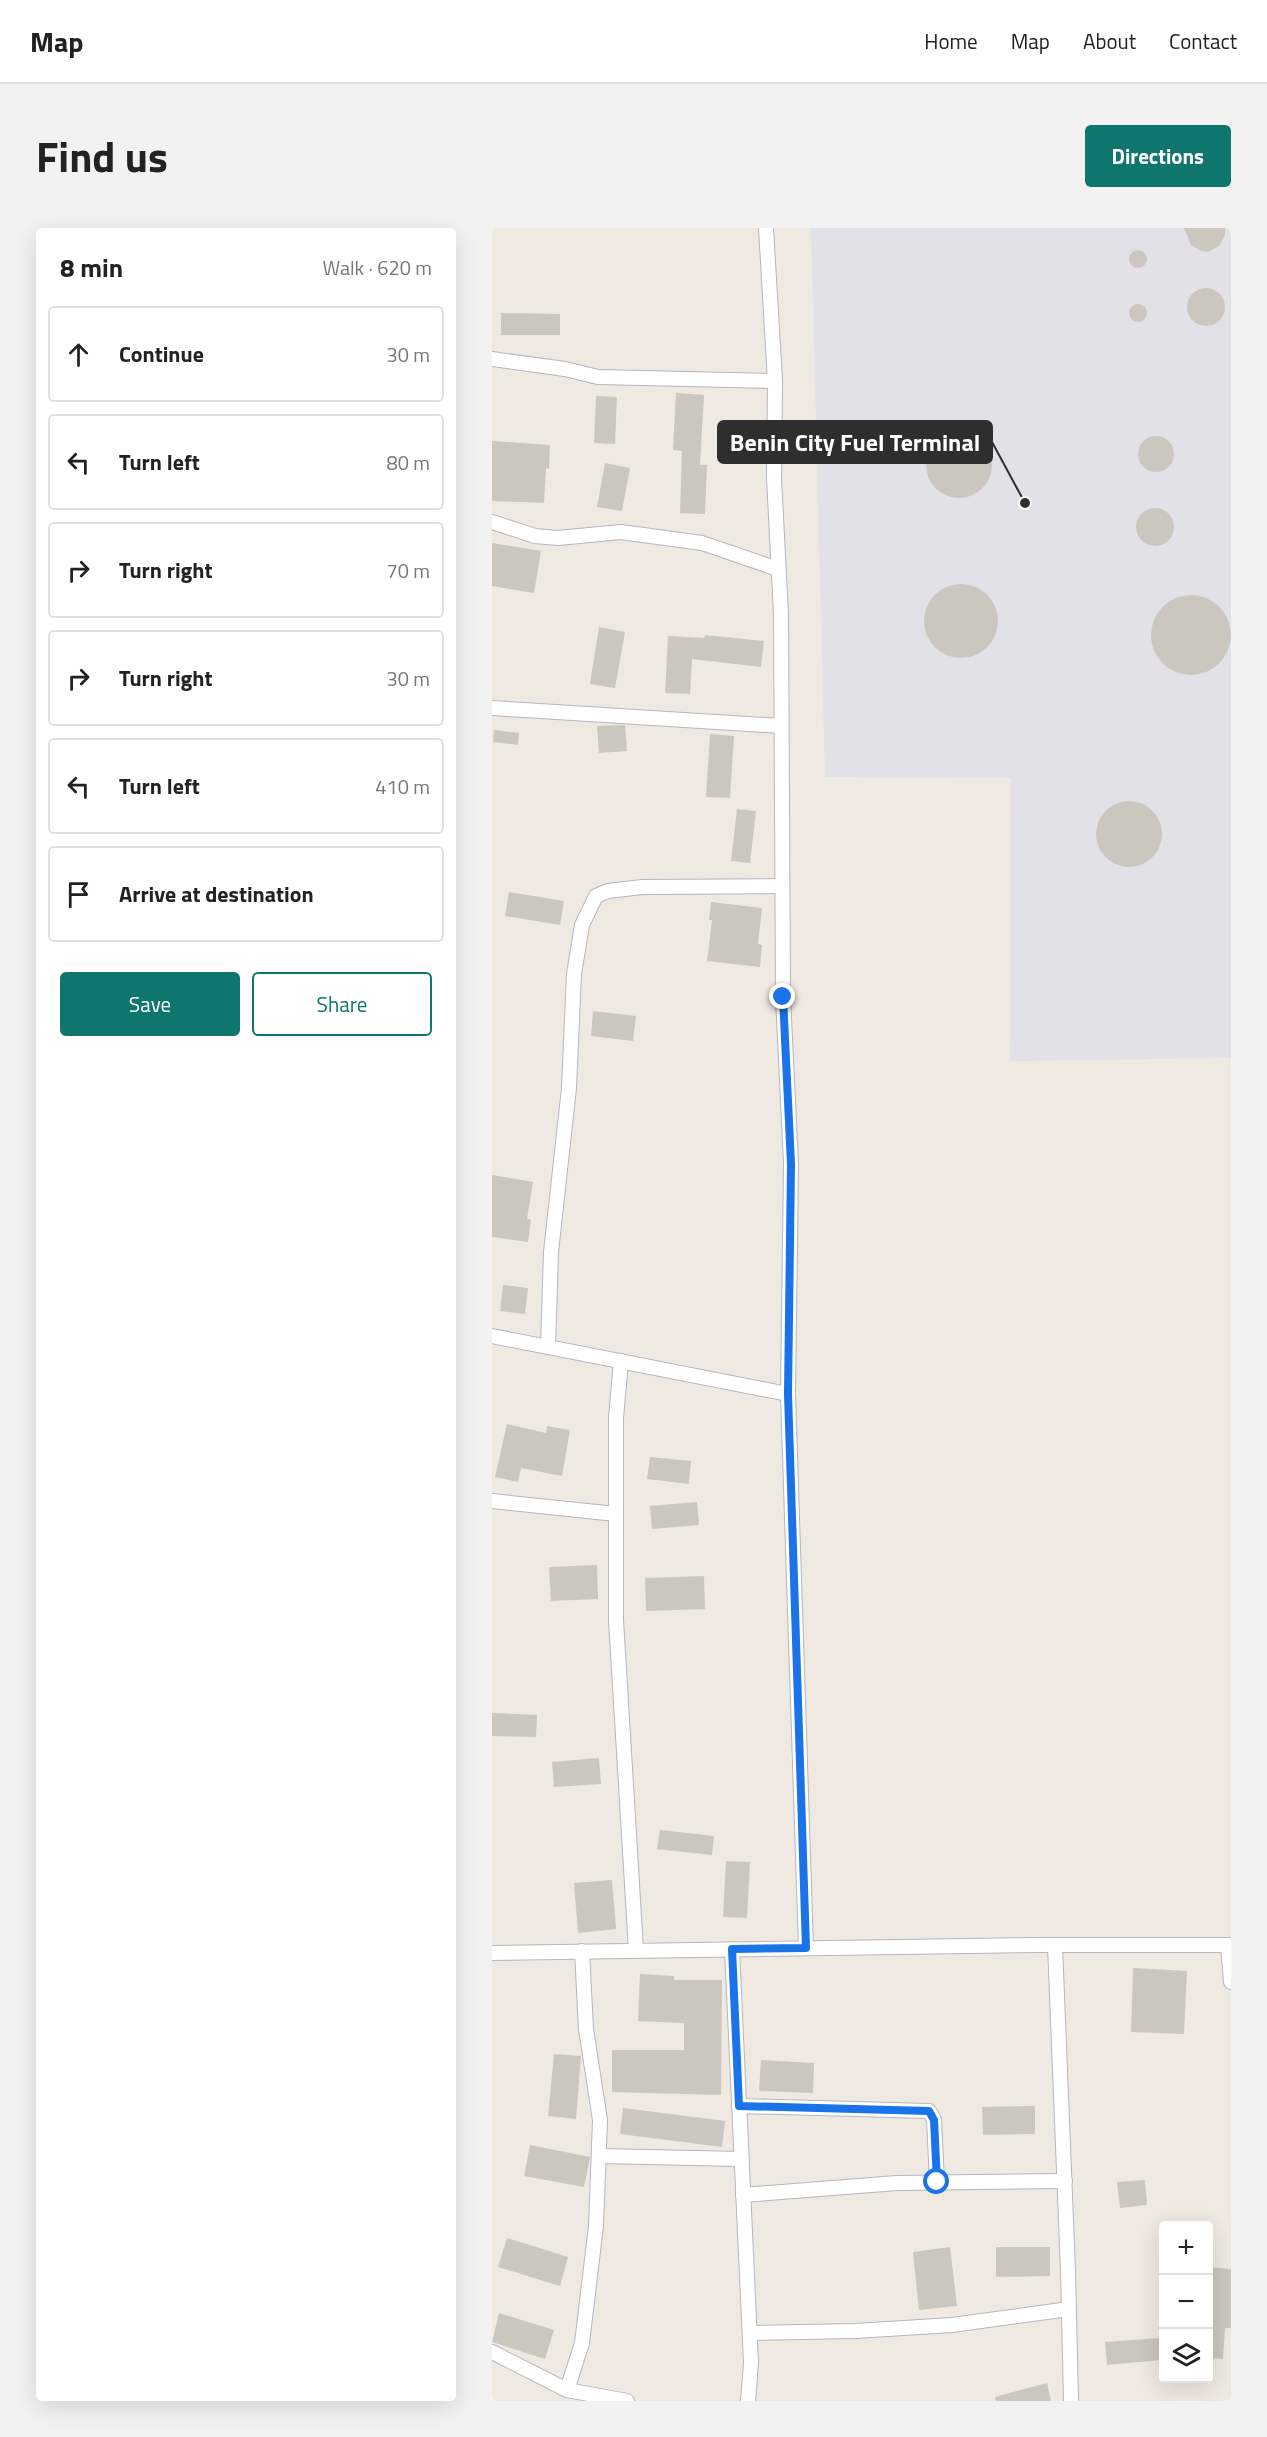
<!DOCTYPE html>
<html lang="en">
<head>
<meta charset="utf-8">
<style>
  body { margin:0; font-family:"Titillium Web",sans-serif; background:#f2f2f2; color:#222 }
  .controls { position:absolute; right:18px; bottom:18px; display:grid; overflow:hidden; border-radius:6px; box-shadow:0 6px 24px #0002 }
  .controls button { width:54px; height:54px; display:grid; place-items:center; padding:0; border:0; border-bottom:2px solid #e0e0e0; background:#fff; color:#222; font:30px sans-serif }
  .stop { position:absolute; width:18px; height:18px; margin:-14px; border:4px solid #1a73e8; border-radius:50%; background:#fff }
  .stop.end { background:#1a73e8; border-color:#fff; box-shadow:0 2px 6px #0008 }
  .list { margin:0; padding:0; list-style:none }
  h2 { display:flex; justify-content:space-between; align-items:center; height:78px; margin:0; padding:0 24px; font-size:26px }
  h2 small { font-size:20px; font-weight:400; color:#767676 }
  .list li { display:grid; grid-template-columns:39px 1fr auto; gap:18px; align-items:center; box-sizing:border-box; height:96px; margin:0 12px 12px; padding:0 12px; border:2px solid #e0e0e0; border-radius:6px }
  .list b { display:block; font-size:22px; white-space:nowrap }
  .list em { font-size:20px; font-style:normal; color:#767676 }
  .actions { display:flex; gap:12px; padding:18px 24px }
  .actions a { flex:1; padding:14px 0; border:2px solid #0f766e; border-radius:6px; text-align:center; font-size:21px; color:#0f766e }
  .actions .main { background:#0f766e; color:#fff }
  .icon { flex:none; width:33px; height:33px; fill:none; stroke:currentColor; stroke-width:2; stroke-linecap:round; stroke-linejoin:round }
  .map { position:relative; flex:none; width:739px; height:2173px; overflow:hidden; border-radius:6px }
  header { display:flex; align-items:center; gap:36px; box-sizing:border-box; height:84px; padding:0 30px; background:#fff; border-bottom:2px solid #e0e0e0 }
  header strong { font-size:28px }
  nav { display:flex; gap:33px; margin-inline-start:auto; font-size:21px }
  .intro { display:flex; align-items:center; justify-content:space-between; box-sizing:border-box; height:144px; padding:0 36px }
  h1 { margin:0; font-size:42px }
  .button { padding:15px 27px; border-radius:6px; background:#0f766e; color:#fff; font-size:21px; font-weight:700 }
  main { display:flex; gap:36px; padding:0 36px }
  aside { flex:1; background:#fff; border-radius:6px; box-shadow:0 6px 24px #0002 }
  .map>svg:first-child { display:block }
  .industrial { fill:#e3e1e8 }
  .building { fill:#cbc7bf }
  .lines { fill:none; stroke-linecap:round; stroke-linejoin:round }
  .minor-casing { stroke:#b4b7c1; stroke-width:16 }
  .minor { stroke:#fff; stroke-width:14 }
  .route { stroke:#1a73e8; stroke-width:8 }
  .leader { fill:none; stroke:#2e2e2e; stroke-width:2 }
  .callout-dot { fill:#2e2e2e; stroke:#fff; stroke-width:2 }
  .callout { fill:#2e2e2e; stroke:#2e2e2e; stroke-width:2 }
  .callout-label { font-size:24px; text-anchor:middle; font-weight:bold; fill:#fff }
</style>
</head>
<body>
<header>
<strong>Map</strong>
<nav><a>Home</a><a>Map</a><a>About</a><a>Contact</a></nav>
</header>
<div class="intro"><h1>Find us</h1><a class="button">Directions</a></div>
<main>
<aside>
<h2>8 min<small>Walk · 620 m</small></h2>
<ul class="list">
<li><svg class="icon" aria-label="ahead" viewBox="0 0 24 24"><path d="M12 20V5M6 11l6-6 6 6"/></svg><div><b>Continue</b></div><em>30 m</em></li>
<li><svg class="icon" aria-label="left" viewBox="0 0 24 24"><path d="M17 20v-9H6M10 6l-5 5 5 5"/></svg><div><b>Turn left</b></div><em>80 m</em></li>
<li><svg class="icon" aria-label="right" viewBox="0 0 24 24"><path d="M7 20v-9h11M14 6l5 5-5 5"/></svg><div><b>Turn right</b></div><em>70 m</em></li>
<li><svg class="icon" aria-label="right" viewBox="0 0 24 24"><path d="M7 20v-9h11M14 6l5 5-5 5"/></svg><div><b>Turn right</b></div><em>30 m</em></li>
<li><svg class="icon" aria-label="left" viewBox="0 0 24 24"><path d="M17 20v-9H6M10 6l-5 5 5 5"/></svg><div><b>Turn left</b></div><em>410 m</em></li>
<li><svg class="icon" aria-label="arrive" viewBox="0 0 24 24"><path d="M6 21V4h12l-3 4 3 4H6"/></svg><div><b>Arrive at destination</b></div></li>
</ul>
<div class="actions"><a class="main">Save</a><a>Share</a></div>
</aside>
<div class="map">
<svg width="739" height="2173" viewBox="0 0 739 2173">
  <rect width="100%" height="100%" fill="#efe9e1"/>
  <polygon class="industrial" points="319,0 739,0 739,830 518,833 519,550 333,549"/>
  <g class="building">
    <polygon points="692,0 733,0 733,7 727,18 716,24 709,23 699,17"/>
    <circle cx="646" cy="31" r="9"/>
    <circle cx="714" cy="79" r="19"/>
    <circle cx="646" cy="85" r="9"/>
    <polygon points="9,85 68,86 68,107 9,107"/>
    <polygon points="184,165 212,167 208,237 215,237 213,286 188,285 190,223 181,222"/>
    <polygon points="104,168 125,169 123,216 102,215"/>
    <circle cx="467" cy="237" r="33"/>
    <circle cx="664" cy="226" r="18"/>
    <polygon points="0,213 58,217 57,241 54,240 52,275 0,273"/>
    <polygon points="113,235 138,240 130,283 105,279"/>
    <circle cx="663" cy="299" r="19"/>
    <polygon points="0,315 49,323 42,365 0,358"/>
    <circle cx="469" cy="393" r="37"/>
    <circle cx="699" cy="407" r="40"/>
    <polygon points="107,399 133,404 123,460 98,456"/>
    <polygon points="213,407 272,413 269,439 200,431 198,466 173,465 176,408 212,410"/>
    <polygon points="133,497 135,523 107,525 105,498"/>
    <polygon points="2,502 27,505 26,517 1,514"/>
    <polygon points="218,506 242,508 238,570 214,569"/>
    <circle cx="637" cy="606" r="33"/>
    <polygon points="245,581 264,583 258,635 239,633"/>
    <polygon points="17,664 72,673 68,697 13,688"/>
    <polygon points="219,674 270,680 266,716 270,717 268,739 215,733 220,692 217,692"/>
    <polygon points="101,783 144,788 141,813 99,808"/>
    <polygon points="0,947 41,954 35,991 39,991 36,1014 0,1009"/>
    <polygon points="11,1057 36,1060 33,1086 8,1083"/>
    <polygon points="15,1196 54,1205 55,1198 78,1202 70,1248 29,1240 26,1254 3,1249"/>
    <polygon points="158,1229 199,1233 197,1256 155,1251"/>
    <polygon points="205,1274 207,1297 160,1301 158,1278"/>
    <polygon points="105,1337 106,1371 59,1373 57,1339"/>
    <polygon points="212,1348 213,1381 154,1383 153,1350"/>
    <polygon points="0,1485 45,1487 44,1509 0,1508"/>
    <polygon points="107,1530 109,1556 62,1559 60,1534"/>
    <polygon points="168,1602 222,1608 220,1627 165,1621"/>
    <polygon points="234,1633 258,1634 255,1690 231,1689"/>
    <polygon points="120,1652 124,1701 86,1705 82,1655"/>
    <polygon points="641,1740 695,1743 692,1806 639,1804"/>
    <polygon points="148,1746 182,1748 182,1752 230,1752 229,1867 120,1864 120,1822 192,1822 192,1795 146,1793"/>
    <polygon points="62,1826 89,1828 84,1891 56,1888"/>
    <polygon points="269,1832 322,1835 321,1865 267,1863"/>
    <polygon points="543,1878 543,1906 491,1907 490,1879"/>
    <polygon points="131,1880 233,1893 230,1919 128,1906"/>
    <polygon points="38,1917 98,1929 92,1959 32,1948"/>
    <polygon points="653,1952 655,1977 628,1980 625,1954"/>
    <polygon points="15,2010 76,2029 68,2058 6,2039"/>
    <polygon points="458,2019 465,2078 427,2082 421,2024"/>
    <polygon points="504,2019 558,2019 558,2048 504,2049"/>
    <polygon points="717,2039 739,2041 739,2100 733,2100 731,2131 717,2130"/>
    <polygon points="7,2085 62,2102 53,2131 0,2114"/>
    <polygon points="668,2110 670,2132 615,2137 613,2114"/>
    <polygon points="555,2155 559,2173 504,2173 503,2169"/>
  </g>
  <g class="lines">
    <defs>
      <g id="minor">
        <polyline points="274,0 283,153 282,250 289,386 291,769 299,936 296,1166 314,1720"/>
        <polyline points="0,131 73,141 106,149 283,153"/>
        <polyline points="0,294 43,308 66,310 129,304 210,315 286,341"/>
        <polyline points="0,480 289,498"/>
        <polyline points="0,1108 296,1166"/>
        <polyline points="56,1119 59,1024 77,860 82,746 90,697 104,668 116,663 150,659 290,658"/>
        <polyline points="129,1133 124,1190 124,1392 144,1722"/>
        <polyline points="0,1273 124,1286"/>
        <polyline points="563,1717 576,2043 579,2173"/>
        <polyline points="736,1717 739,1754"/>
        <polyline points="240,1721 259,2135 256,2173"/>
        <polyline points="0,1725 547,1717 739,1717"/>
        <polyline points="247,1878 437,1883 442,1892 445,1954"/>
        <polyline points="107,1928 249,1931"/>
        <polyline points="251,1967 405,1955 573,1953"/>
        <polyline points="258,2105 363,2103 460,2097 577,2081"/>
        <polyline points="0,2124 75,2162 135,2173"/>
        <polyline points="75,2162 90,2115 104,1998 108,1892 94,1801 90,1723"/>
      </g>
    </defs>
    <use href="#minor" class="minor-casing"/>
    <use href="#minor" class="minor"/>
  </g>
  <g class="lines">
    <polyline class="route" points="291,769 299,936 296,1166 314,1720 240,1721 247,1878 437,1883 442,1892 445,1954"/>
  </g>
  <path class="leader" d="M533 275L500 214"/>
  <circle class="callout-dot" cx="533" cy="275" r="6"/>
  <rect class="callout" x="226" y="193" width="274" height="42" rx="6"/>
  <g class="callout-label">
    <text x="363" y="223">Benin City Fuel Terminal</text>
  </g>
</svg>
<div class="controls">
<button>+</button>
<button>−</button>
<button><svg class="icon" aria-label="layers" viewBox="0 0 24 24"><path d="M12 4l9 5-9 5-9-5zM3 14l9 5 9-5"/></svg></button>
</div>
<div class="stop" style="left:445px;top:1954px"></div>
<div class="stop end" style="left:291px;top:769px"></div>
</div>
</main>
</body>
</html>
